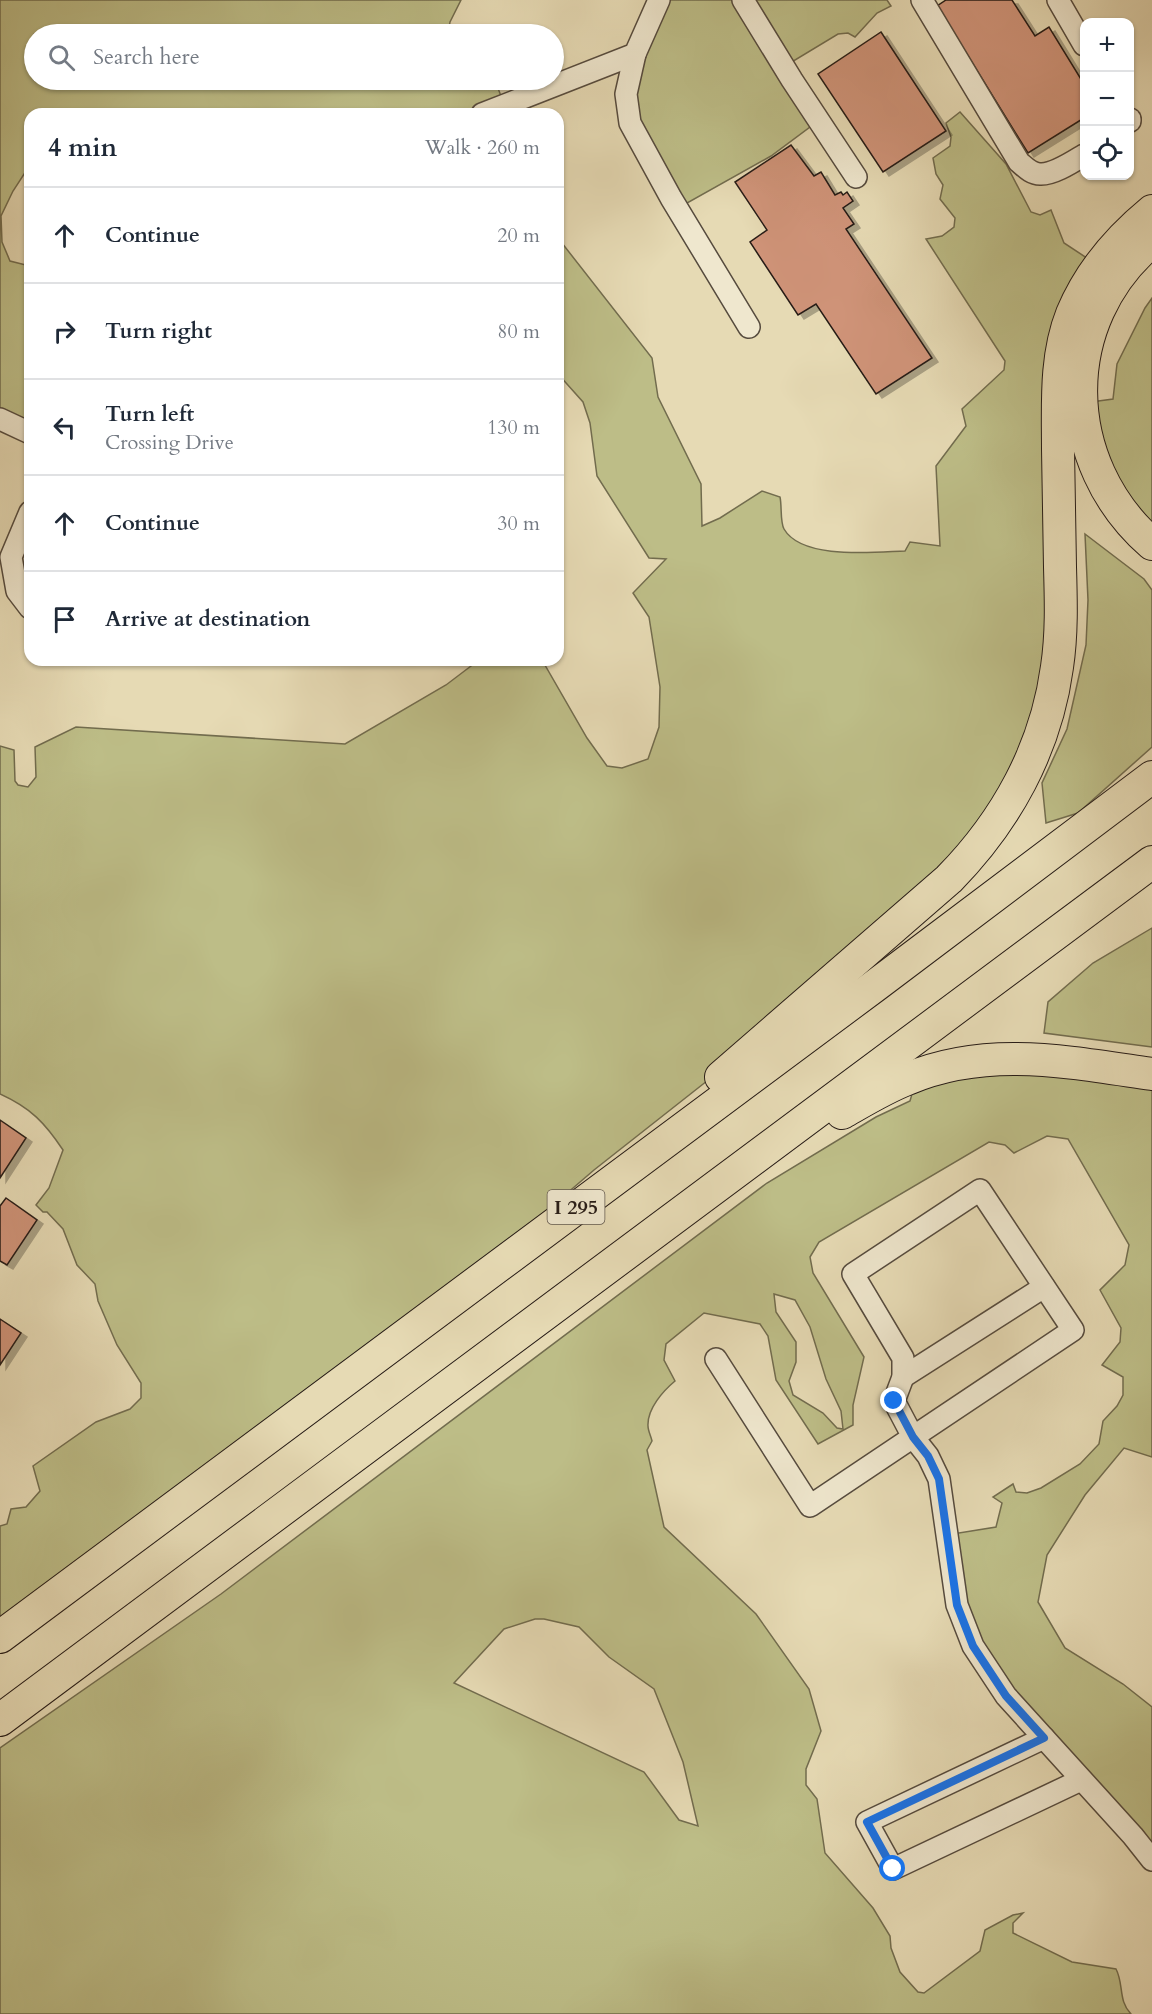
<!DOCTYPE html>
<html lang="en">
<head>
<meta charset="utf-8">
<style>
  body { margin:0; font-family:Cardo,serif; background:#f2f2f3; color:#1f2937 }
  .controls { position:absolute; right:18px; top:18px; display:grid; overflow:hidden; border-radius:12px; box-shadow:0 2px 4px #0004 }
  .controls button { width:54px; height:54px; display:grid; place-items:center; padding:0; border:0; border-bottom:2px solid #e0e1e3; background:#fff; color:#1f2937; font:30px sans-serif }
  .stop { position:absolute; width:18px; height:18px; margin:-14px; border:4px solid #1a73e8; border-radius:50%; background:#fff }
  .stop.end { background:#1a73e8; border-color:#fff; box-shadow:0 2px 6px #0008 }
  .list { margin:0; padding:0; list-style:none }
  h2 { display:flex; justify-content:space-between; align-items:center; height:78px; margin:0; padding:0 24px; font-size:26px }
  h2 small { font-size:20px; font-weight:400; color:#747a83 }
  .list li { display:grid; grid-template-columns:39px 1fr auto; gap:18px; align-items:center; box-sizing:border-box; height:96px; padding:0 24px; border-top:2px solid #e0e1e3 }
  .list b { display:block; font-size:22px; white-space:nowrap }
  .list p { margin:0; font-size:20px; white-space:nowrap; color:#747a83 }
  .list em { font-size:20px; font-style:normal; color:#747a83 }
  .icon { flex:none; width:33px; height:33px; fill:none; stroke:currentColor; stroke-width:2; stroke-linecap:round; stroke-linejoin:round }
  .map { position:relative; flex:none; width:1152px; height:2014px; overflow:hidden }
  .search { position:absolute; background:#fff; box-shadow:0 2px 4px #0004; left:24px; top:24px; width:540px; height:66px; display:flex; align-items:center; gap:15px; box-sizing:border-box; padding:0 21px; border-radius:33px; color:#747a83; font-size:22px }
  .panel { position:absolute; background:#fff; box-shadow:0 2px 4px #0004; left:24px; top:108px; width:540px; height:558px; border-radius:18px }
  .map>svg:first-child { display:block }
  .green { fill:#bdbd87; stroke:#726c4e; stroke-width:1.5; fill-rule:evenodd }
  .building { fill:#cf9378; stroke:#261b16; stroke-width:1.5; filter:url(#shadow) }
  .lines { fill:none; stroke-linecap:round; stroke-linejoin:round }
  .minor-casing { stroke:#564b3e; stroke-width:24 }
  .highway-casing { stroke:#261b16; stroke-width:34 }
  .minor { stroke:#efe7ce; stroke-width:21 }
  .highway { stroke:#e6dab4; stroke-width:32 }
  .route { stroke:#1a73e8; stroke-width:8 }
  .labels { text-anchor:middle; stroke-width:4.5; stroke-linejoin:round; paint-order:stroke }
  .shield { fill:#efe7ce; stroke:#62584d; stroke-width:1.5 }
  .shield-label { font-size:20px; font-weight:bold; fill:#261b16 }
</style>
</head>
<body>
<div class="map">
<svg width="1152" height="2014" viewBox="0 0 1152 2014">
  <defs>
    <filter id="shadow"><feDropShadow dx="6" dy="4" stdDeviation="0" flood-color="#0004"/></filter>
  </defs>
  <rect width="100%" height="100%" fill="#e6dab4"/>
  <filter id="stains"><feTurbulence type="fractalNoise" baseFrequency=".00333" numOctaves="4"/><feColorMatrix values="0 0 0 0 .2 0 0 0 0 .09 0 0 0 0 .02 0 0 0 .5 -.17"/></filter>
  <radialGradient id="worn" r=".72"><stop offset=".6" stop-color="#630" stop-opacity="0"/><stop offset="1" stop-color="#630" stop-opacity=".3"/></radialGradient>
  <g class="green">
    <polygon points="0,0 461,0 450,22 448,34 34,34 34,80 495,80 505,107 487,114 30,114 30,165 13,191 1,216 2,242 10,261 30,266 30,434 0,421"/>
    <polygon points="660,0 887,0 891,6 877,13 855,37 848,33 838,34 785,66 818,121 771,156 680,207 630,128 634,59"/>
    <path d="M960,112L1006,164L1031,212L1040,215L1051,210L1064,243L1096,264L1081,289L1060,649L993,824L745,1051L594,1170L458,1287L0,1632V1526L7,1524L11,1509L26,1507L40,1491L33,1466L96,1422L130,1409L141,1398V1383L117,1345L98,1301L95,1284L77,1265L63,1229L47,1212H43L36,1205L49,1188L63,1150C45,1123 31,1108 0,1094V746L14,750L15,781L18,785L28,787L36,777L35,747L76,727L345,744L446,685L479,660H542L587,738L607,766L622,768L648,759L659,727L660,687L649,617L633,593L666,559L649,558L597,476L590,423L583,402L558,374V238L652,358L658,397L701,484L702,526L720,518L762,491L780,497C782,506 780,522 784,529C802,560 874,552 905,551L910,542L940,546L936,466L966,426L962,409L1004,370L1005,361L926,239L942,236L954,227L955,218L940,199L943,185L936,174L933,158L950,146L951,137L946,123Z"/>
    <polygon points="1152,298 1152,538 1139,527 1083,403 1113,399 1117,364 1145,308"/>
    <polygon points="1085,534 1144,579 1152,590 1152,747 1078,813 1046,823 1042,783 1067,729 1086,645 1088,600"/>
    <polygon points="1152,928 1152,1047 1044,1033 1048,1002 1093,963"/>
    <path d="M919,1070H1152V1457L1124,1448L1085,1495L1047,1555L1038,1602L1065,1648L1123,1684L1152,1707V1865L987,1681L946,1535L996,1527L1002,1503L993,1497L1013,1484L1016,1492L1027,1493L1041,1488L1080,1464L1099,1444L1103,1421L1117,1406L1123,1395V1377L1102,1365L1120,1342L1121,1328L1100,1290L1125,1265L1129,1245L1068,1139L1047,1136L1014,1153L1005,1145L989,1142L819,1242L810,1257L813,1273L864,1357L853,1405V1425L818,1444L776,1380L768,1336L760,1324L704,1313L666,1344L664,1360L675,1381C663,1391 647,1409 648,1426C648,1431 651,1436 652,1441L647,1450L664,1527L756,1614L809,1689L821,1731L806,1769V1785L817,1799L825,1853L873,1908L890,1936L891,1948L900,1972L918,1992L924,1993L980,1951L985,1930L1013,1915L1023,1913L1013,1923V1933L1072,1962L1116,1969C1124,1984 1118,2001 1131,2014H0V1748L221,1594L767,1183L876,1117L910,1101ZM774,1294L795,1300L810,1327L826,1379L841,1411L843,1429L837,1428L823,1413L793,1395L789,1381L796,1362V1342L776,1312ZM535,1619H544L579,1627L609,1657L654,1689L683,1762L698,1826L679,1820L644,1772L454,1683L504,1629Z"/>
  </g>
  <g class="building">
    <polygon points="946,0 1012,0 1035,36 1049,27 1084,84 1084,118 1028,153 937,6"/>
    <polygon points="881,32 946,131 883,172 818,74"/>
    <polygon points="791,145 814,176 821,172 835,195 841,192 843,195 847,192 853,201 843,208 854,224 846,229 932,358 876,394 816,304 798,315 750,242 767,230 735,182"/>
    <polygon points="0,1120 26,1138 0,1178"/>
    <polygon points="6,1198 37,1220 7,1265 0,1261 0,1206"/>
    <polygon points="0,1319 21,1333 0,1365"/>
  </g>
  <g class="lines">
    <defs>
      <g id="minor">
        <polyline points="743,0 792,80 856,177"/>
        <path d="M922,0L1019,162C1025,167 1031,174 1040,174C1053,175 1074,161 1084,155"/>
        <polyline points="1058,0 1084,45"/>
        <polyline points="635,54 626,94 630,123 671,198 749,327"/>
        <polyline points="482,114 635,54 659,0"/>
        <polyline points="1130,119 1130,121"/>
        <polyline points="0,419 30,433"/>
        <polyline points="30,512 11,557 17,591 30,608"/>
        <polyline points="716,1359 810,1506 913,1437 894,1401 903,1377 903,1358 853,1274 980,1190 1073,1330 913,1437 928,1456 939,1479 957,1605 973,1646 1006,1696 1133,1836 1152,1860"/>
        <polyline points="903,1377 1044,1287"/>
        <polyline points="1044,1738 867,1822 893,1869 1081,1780"/>
      </g>
      <g id="highway">
        <path d="M1152,241C1056,321 1059,463 1152,544"/>
        <path d="M721,1077L949,879C1006,821 1046,749 1057,667C1062,634 1061,601 1060,567C1059,528 1059,488 1058,449C1058,403 1055,357 1072,314C1089,273 1118,239 1152,211"/>
        <path d="M842,1113C863,1101 884,1088 907,1079C987,1045 1069,1062 1152,1074"/>
        <polyline points="0,1637 876,985 1152,777"/>
        <polyline points="0,1720 1152,862"/>
      </g>
    </defs>
    <use href="#minor" class="minor-casing"/>
    <use href="#highway" class="highway-casing"/>
    <use href="#minor" class="minor"/>
    <use href="#highway" class="highway"/>
  </g>
  <g class="lines">
    <polyline class="route" points="893,1869 867,1822 1044,1738 1006,1696 973,1646 957,1605 939,1479 928,1456 913,1437 894,1401"/>
  </g>
  <g class="labels">
    <rect class="shield" x="547.5" y="1190" width="57" height="34" rx="4.5"/>
    <g class="shield-label">
      <text x="576" y="1214">I 295</text>
    </g>
  </g>
  <rect width="100%" height="100%" filter="url(#stains)"/>
  <rect width="100%" height="100%" fill="url(#worn)"/>
</svg>
<div class="controls">
<button>+</button>
<button>−</button>
<button><svg class="icon" aria-label="locate" viewBox="0 0 24 24"><circle cx="12" cy="12" r="6"/><path d="M12 2v4M12 18v4M2 12h4M18 12h4"/></svg></button>
</div>
<div class="stop" style="left:893px;top:1869px"></div>
<div class="stop end" style="left:894px;top:1401px"></div>
<div class="search"><svg class="icon" aria-label="search" viewBox="0 0 24 24"><circle cx="10" cy="10" r="6"/><path d="M15 15l6 6"/></svg>Search here</div>
<section class="panel">
<h2>4 min<small>Walk · 260 m</small></h2>
<ul class="list">
<li><svg class="icon" aria-label="ahead" viewBox="0 0 24 24"><path d="M12 20V5M6 11l6-6 6 6"/></svg><div><b>Continue</b></div><em>20 m</em></li>
<li><svg class="icon" aria-label="right" viewBox="0 0 24 24"><path d="M7 20v-9h11M14 6l5 5-5 5"/></svg><div><b>Turn right</b></div><em>80 m</em></li>
<li><svg class="icon" aria-label="left" viewBox="0 0 24 24"><path d="M17 20v-9H6M10 6l-5 5 5 5"/></svg><div><b>Turn left</b><p>Crossing Drive</p></div><em>130 m</em></li>
<li><svg class="icon" aria-label="ahead" viewBox="0 0 24 24"><path d="M12 20V5M6 11l6-6 6 6"/></svg><div><b>Continue</b></div><em>30 m</em></li>
<li><svg class="icon" aria-label="arrive" viewBox="0 0 24 24"><path d="M6 21V4h12l-3 4 3 4H6"/></svg><div><b>Arrive at destination</b></div></li>
</ul>
</section>
</div>
</body>
</html>
